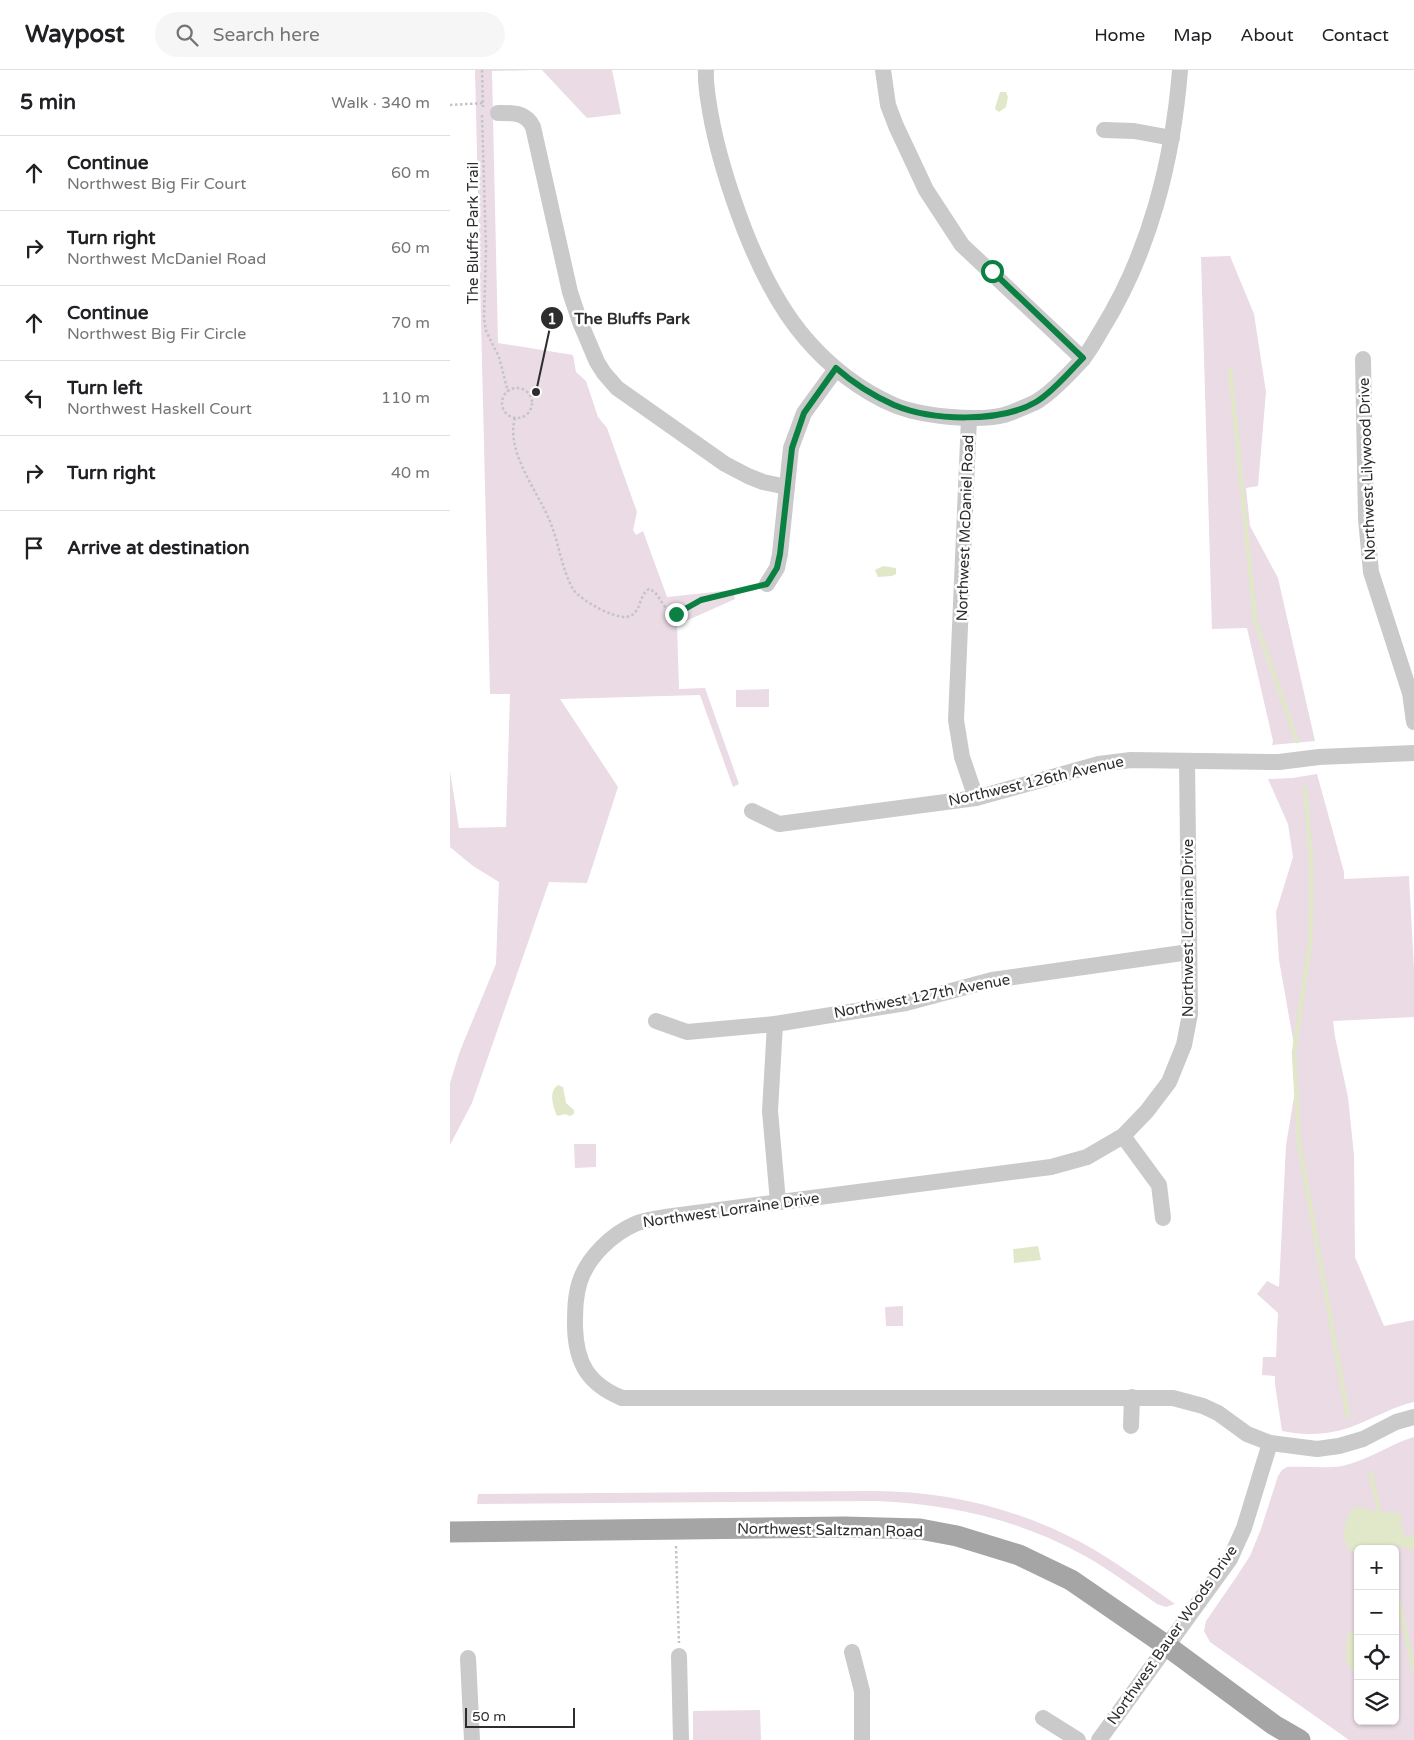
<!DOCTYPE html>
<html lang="en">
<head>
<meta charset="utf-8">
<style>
  body { margin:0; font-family:"Varela Round",sans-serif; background:#f6f6f6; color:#202124 }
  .controls { position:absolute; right:15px; bottom:15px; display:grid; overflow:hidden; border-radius:8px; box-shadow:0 1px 4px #0004 }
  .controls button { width:45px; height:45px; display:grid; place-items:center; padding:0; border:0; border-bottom:1px solid #e0e0e0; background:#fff; color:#202124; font:25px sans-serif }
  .scale { position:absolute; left:15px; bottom:12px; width:110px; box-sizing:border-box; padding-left:5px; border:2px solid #2d2d2d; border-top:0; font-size:14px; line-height:18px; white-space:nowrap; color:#2d2d2d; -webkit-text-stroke:4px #fff; paint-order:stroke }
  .stop { position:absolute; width:15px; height:15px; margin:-11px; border:4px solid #0b8043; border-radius:50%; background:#fff }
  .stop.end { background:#0b8043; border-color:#fff; box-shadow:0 1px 5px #0008 }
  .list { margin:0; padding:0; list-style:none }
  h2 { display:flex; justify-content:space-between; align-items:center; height:65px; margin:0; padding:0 20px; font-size:21px }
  h2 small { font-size:16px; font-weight:400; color:#757577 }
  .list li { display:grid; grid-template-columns:32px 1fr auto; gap:15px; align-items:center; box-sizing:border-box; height:75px; padding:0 20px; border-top:1px solid #e0e0e0 }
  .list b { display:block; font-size:19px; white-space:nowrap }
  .list p { margin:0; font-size:16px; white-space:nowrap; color:#757577 }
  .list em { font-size:16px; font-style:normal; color:#757577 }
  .icon { flex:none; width:28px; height:28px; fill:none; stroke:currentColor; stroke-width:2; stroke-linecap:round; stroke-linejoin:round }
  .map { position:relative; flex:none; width:964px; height:1670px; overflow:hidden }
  header { display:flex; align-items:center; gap:30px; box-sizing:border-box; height:70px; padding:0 25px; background:#fff; border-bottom:1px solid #e0e0e0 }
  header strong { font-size:24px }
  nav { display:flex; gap:28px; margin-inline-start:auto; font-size:18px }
  .search { width:350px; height:45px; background:#f6f6f6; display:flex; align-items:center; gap:12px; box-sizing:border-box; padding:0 18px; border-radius:28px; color:#757577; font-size:19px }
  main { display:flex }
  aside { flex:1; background:#fff }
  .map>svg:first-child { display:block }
  .green { fill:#eadbe5; fill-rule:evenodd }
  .water { fill:#e0e8c9 }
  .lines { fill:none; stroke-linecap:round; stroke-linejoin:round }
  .stream { stroke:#e0e8c9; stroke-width:4.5 }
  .path { stroke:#c4c4c4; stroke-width:2.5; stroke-dasharray:2.5 2.5; stroke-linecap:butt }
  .minor { stroke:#cacaca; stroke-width:16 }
  .major { stroke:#a5a5a5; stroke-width:21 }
  .route { stroke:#0b8043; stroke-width:6 }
  .labels { text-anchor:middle; stroke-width:5; stroke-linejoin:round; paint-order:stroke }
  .street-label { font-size:15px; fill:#2d2d2d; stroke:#fff }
  .leader { fill:none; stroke:#2d2d2d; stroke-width:2 }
  .callout-dot { fill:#2d2d2d; stroke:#fff; stroke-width:2 }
  .mark-label { font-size:15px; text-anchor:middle; font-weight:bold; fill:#fff }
  .callout-label { font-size:16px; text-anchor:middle; font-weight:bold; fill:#2d2d2d; stroke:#fff; stroke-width:5; stroke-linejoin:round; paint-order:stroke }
</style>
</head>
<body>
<header>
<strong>Waypost</strong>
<div class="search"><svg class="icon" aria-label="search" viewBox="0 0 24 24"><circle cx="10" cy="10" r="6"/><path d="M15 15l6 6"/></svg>Search here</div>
<nav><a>Home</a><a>Map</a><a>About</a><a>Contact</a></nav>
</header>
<main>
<aside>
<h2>5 min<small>Walk · 340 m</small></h2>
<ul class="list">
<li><svg class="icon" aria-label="ahead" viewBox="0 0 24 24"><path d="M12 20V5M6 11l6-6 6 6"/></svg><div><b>Continue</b><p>Northwest Big Fir Court</p></div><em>60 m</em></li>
<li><svg class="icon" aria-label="right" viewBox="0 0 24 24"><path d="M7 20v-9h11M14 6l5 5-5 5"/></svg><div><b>Turn right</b><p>Northwest McDaniel Road</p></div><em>60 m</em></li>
<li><svg class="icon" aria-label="ahead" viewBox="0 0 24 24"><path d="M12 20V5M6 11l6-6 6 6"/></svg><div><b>Continue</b><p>Northwest Big Fir Circle</p></div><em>70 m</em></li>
<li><svg class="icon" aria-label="left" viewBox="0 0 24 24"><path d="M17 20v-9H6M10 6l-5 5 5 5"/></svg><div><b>Turn left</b><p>Northwest Haskell Court</p></div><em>110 m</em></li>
<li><svg class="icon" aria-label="right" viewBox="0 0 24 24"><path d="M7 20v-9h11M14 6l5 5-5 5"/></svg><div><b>Turn right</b></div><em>40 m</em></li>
<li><svg class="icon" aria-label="arrive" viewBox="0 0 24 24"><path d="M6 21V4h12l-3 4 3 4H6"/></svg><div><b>Arrive at destination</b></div></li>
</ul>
</aside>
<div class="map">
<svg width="964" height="1670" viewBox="0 0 964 1670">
  <rect width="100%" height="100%" fill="#fff"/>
  <g class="green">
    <polygon points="25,0 85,0 42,1 48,273 123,285 126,302 136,311 148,347 157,358 187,442 183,460 186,465 193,461 217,527 283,520 285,529 227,555 229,619 255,618 289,714 283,717 250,625 110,629 168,717 137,813 99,812 22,1033 0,1075 0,1013 10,981 46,894 49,812 23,796 0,777 0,701 9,758 56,757 60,624 40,624"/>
    <polygon points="92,0 162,0 171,44 137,48"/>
    <polygon points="780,186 804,244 816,322 808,416 796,418 800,456 828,508 865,671 822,675 823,671 797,558 762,559 751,187"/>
    <polygon points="319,619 319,637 286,637 286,620"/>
    <path d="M867,704L894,802V809L959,806L964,900V947L883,951L885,967L898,1027L904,1085L905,1187L934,1256L964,1250V1332C943,1337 926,1347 906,1355C882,1365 856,1366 832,1361L825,1314V1306L812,1305L813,1287H826L828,1243L807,1224L817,1211L829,1217L836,1075L845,1021L844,975L829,890L826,842L843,787L838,754L818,709L842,708Z"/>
    <polygon points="124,1074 146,1074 146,1097 125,1098"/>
    <polygon points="453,1236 453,1256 436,1256 435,1237"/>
    <path d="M964,1367V1670H899L760,1572L754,1561L756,1551L785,1509L800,1486L811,1459L828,1406L832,1400L837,1397C855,1396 874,1399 892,1396C917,1391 940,1374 964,1367ZM908,1479H945V1651H908Z"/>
    <path d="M425,1421C501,1421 577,1441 643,1479C671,1496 698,1515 725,1534L716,1537L707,1534C687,1520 668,1506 647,1493C580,1452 504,1434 426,1431L27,1434L28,1424Z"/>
    <polygon points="310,1640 311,1670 243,1670 243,1641"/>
  </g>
  <g class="water">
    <path d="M550,22H556L558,27L556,37L549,42L545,39C545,38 550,22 550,22Z"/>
    <polygon points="433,496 446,498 446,504 442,506 428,507 425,500"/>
    <path d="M108,1015L113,1017L116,1033L124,1040V1044L120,1046L115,1044L107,1046C103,1036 98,1022 108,1015Z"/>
    <polygon points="588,1176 591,1190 564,1193 563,1179"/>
    <path d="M904,1437L916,1438L928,1442H940L952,1444L951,1456L955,1467L964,1464V1480L958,1479L946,1475L933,1479H908V1486C886,1472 893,1454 904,1437Z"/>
    <polygon points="908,1556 908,1598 902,1601 896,1590 897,1565"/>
  </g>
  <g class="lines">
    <g class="stream">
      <polyline points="780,299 805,550 847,671"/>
      <polyline points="855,718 861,789 861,839 860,873 844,982 849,1074 898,1346"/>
      <polyline points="921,1404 930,1446"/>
      <polyline points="945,1516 964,1601"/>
    </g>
    <g class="path">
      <polyline points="32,0 33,37"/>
      <polyline points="0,35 34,33"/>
      <polyline points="32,45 36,178 34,248 36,261 49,287 58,322"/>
      <circle cx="67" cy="333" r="15"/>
      <path d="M65,348C55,383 89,422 101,454C109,474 112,500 123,519C130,530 163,548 176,547C192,545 188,525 199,519L205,522L219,543L226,544L251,530L303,518"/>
      <polyline points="226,1476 229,1573"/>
    </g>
    <g class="minor">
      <path d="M256,0C255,14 258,28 260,41C267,82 280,122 295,161C310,199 329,238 356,269C379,296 411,321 444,335C470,346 526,352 554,345C564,342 575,337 584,333C598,326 621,302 632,290C640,281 646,269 652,259C700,182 723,89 730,0"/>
      <polyline points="433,0 438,35 446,56 476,120 512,175 633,289"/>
      <path d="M48,43C63,43 76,42 83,57L120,222L130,252L147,292L154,303L167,318L275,394L298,406L313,412L337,417"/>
      <polyline points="654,60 684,61 722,68"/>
      <polyline points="913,289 916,449 921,502 960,623 964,652"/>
      <polyline points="519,348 506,650 512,687 526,728"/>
      <polyline points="317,514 327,498 330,484 341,378 354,343 386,299"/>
      <path d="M737,691L740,944L734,975L719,1012L697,1041L673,1066L637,1087L601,1097L215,1147C205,1149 194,1150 185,1154C162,1164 138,1187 130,1211C125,1226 125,1241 125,1257C126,1293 138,1314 172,1328H723L753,1336L768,1343L797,1364L820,1373L867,1379L889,1376L913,1369L946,1352L964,1347"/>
      <polyline points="302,741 329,754 526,728 649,694 681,690 829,692 869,687 964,683"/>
      <polyline points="206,951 237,962 325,954 456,933 542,910 739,882"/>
      <polyline points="325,954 320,1041 328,1132"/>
      <polyline points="673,1066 709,1115 713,1148"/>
      <polyline points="681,1356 682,1327"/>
      <polyline points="402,1582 412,1621 412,1670"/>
      <polyline points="229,1586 231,1670"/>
      <polyline points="18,1588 22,1670"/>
      <polyline points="593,1648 628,1670"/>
      <polyline points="649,1670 780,1489 794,1458 820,1373"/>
    </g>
    <polyline class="major" points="0,1462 394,1457 470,1459 507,1466 569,1485 621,1510 717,1576 824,1655 850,1670"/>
  </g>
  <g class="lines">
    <path class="route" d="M226,544L251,530L317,514L327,498L330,484L342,378L354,343L386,298C403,313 424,326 444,335C482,351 550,353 586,332C603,322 619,302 633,288L542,201"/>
  </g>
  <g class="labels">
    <g class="street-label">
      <text transform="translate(23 163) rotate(-90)" y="5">The Bluffs Park Trail</text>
      <text transform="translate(917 399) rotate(-92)" y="5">Northwest Lilywood Drive</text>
      <text transform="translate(515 458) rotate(-88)" y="5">Northwest McDaniel Road</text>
      <text transform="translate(586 711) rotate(-13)" y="5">Northwest 126th Avenue</text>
      <text transform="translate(738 858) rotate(-90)" y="5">Northwest Lorraine Drive</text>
      <text transform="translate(472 926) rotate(-11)" y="5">Northwest 127th Avenue</text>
      <text transform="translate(281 1140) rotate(-8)" y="5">Northwest Lorraine Drive</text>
      <text transform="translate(380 1460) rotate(1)" y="5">Northwest Saltzman Road</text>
      <text transform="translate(722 1565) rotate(-55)" y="5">Northwest Bauer Woods Drive</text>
    </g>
  </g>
  <path class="leader" d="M86 322L102 248"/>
  <g class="callout-dot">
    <circle cx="86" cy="322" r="5"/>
    <circle cx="102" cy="248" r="12"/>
  </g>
  <g class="mark-label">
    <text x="102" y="254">1</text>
  </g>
  <g class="callout-label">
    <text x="182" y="254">The Bluffs Park</text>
  </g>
</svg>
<div class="controls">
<button>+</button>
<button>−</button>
<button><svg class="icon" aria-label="locate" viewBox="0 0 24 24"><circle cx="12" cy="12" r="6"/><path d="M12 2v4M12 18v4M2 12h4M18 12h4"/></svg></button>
<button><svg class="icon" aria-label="layers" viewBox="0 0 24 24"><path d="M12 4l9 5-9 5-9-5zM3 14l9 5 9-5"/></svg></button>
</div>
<div class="scale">50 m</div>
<div class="stop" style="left:542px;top:201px"></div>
<div class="stop end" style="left:226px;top:544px"></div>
</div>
</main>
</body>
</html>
